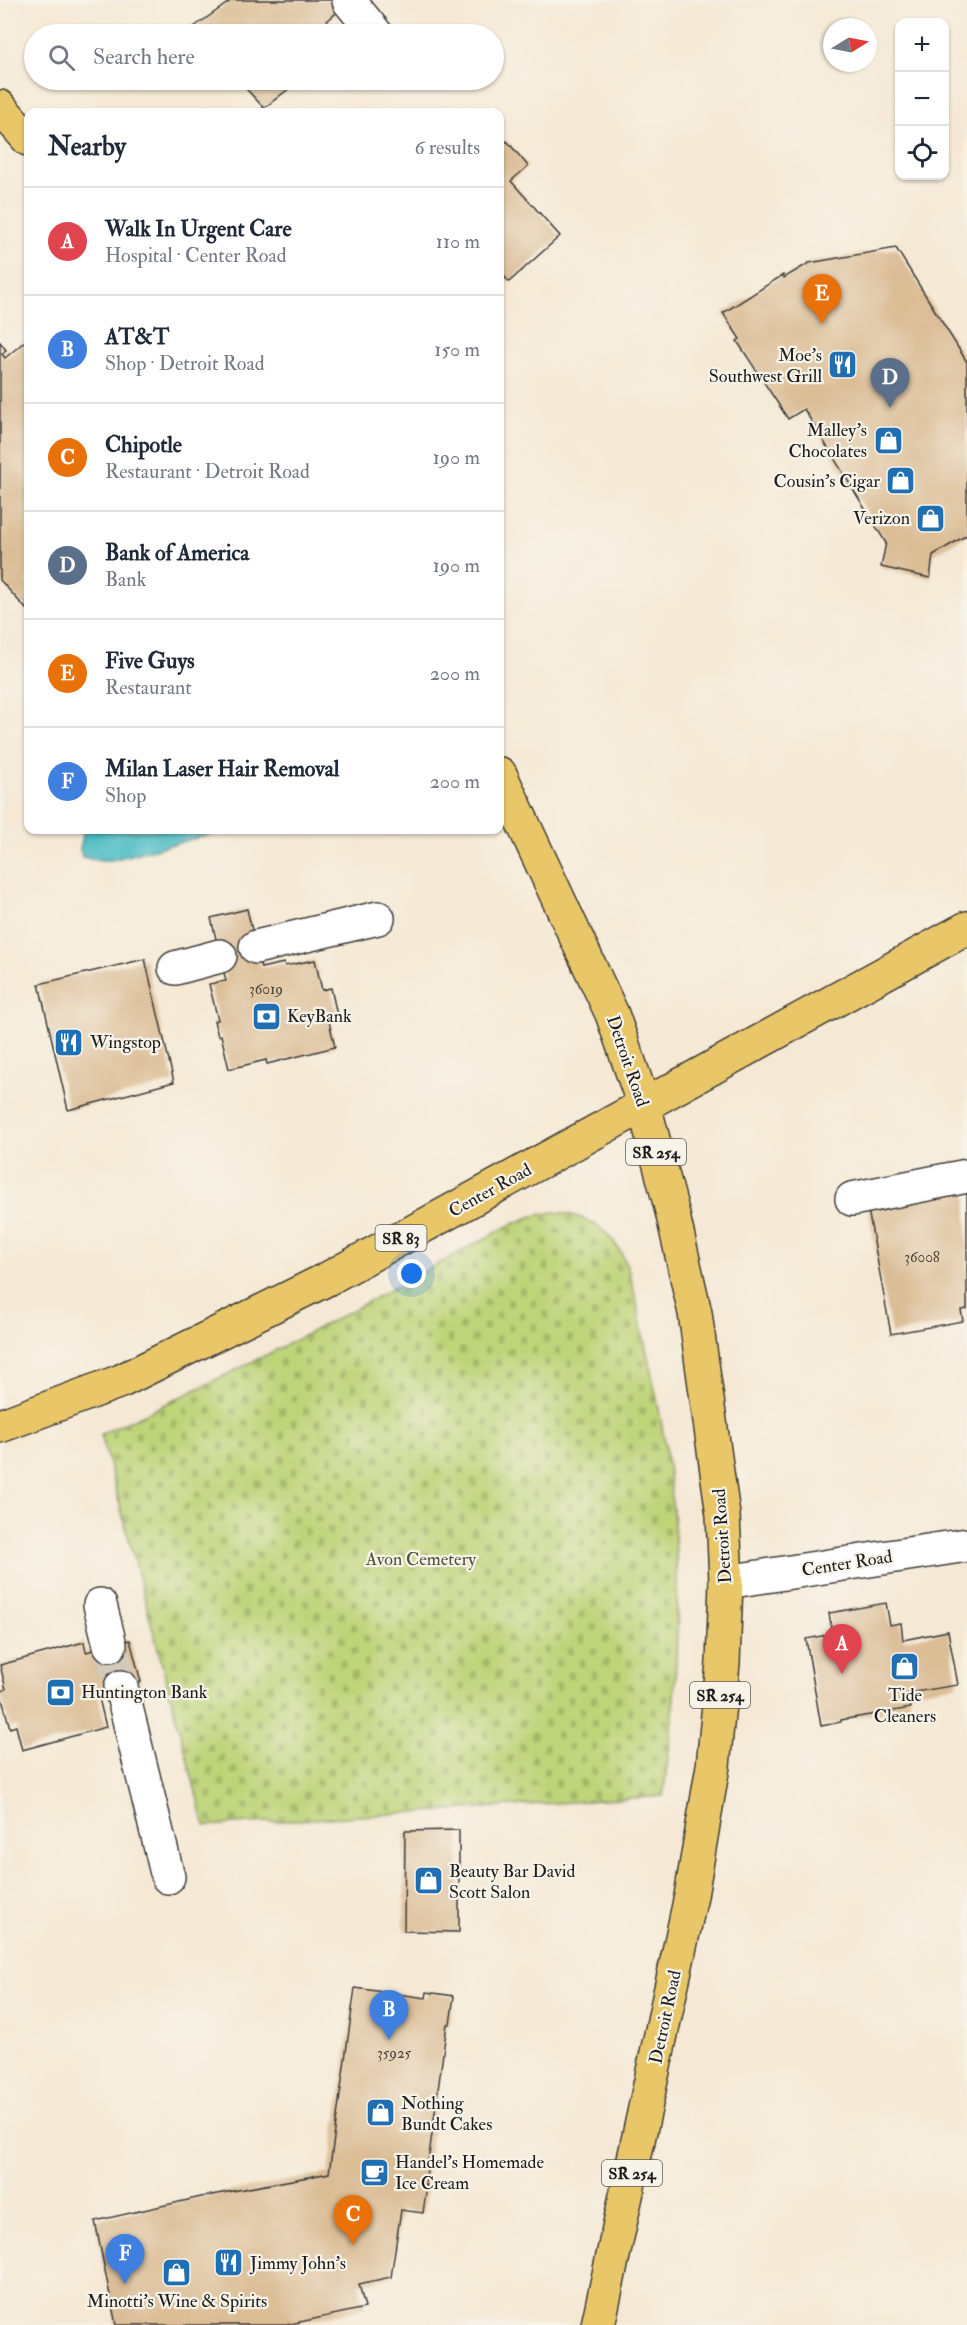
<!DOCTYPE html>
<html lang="en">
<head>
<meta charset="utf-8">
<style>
  body { margin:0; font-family:"IM FELL Double Pica",serif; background:#f6f6f7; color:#1f2937 }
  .controls { position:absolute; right:18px; top:18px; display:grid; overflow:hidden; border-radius:12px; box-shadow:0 2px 4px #0004 }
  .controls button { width:54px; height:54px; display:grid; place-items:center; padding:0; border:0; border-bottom:2px solid #e0e1e3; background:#fff; color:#1f2937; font:30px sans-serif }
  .compass { position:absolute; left:823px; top:18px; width:54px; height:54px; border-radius:50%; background:#fff; box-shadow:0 2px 4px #0004; rotate:80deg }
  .you { position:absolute; left:412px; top:1274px; width:21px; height:21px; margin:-15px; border:4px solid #fff; border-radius:50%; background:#1a73e8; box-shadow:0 0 0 9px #1a73e833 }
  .badge { display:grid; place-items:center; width:39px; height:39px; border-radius:50%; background:#111827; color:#fff; font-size:20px; font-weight:700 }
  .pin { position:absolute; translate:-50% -50px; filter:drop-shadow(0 2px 3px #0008) }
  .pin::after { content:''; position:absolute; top:32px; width:21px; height:18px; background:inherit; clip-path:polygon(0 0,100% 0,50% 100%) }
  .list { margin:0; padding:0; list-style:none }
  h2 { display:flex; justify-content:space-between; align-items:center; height:78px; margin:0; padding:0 24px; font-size:26px }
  h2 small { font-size:20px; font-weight:400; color:#747a83 }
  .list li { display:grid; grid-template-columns:39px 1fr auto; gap:18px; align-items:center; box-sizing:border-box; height:108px; padding:0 24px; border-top:2px solid #e0e1e3 }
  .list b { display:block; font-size:22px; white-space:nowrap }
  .list p { margin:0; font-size:20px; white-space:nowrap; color:#747a83 }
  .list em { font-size:20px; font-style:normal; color:#747a83 }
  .icon { flex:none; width:33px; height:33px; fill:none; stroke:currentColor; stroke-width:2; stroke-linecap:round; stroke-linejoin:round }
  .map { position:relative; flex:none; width:967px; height:2325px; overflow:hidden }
  .search { position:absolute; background:#fff; box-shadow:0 2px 4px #0004; left:24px; top:24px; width:480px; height:66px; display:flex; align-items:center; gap:15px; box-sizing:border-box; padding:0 21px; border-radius:33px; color:#747a83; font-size:22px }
  .panel { position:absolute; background:#fff; box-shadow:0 2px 4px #0004; left:24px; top:108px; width:480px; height:726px; border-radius:12px }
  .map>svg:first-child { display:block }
  .cemetery { fill:url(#cemetery-stones); stroke:#6d784a; stroke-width:1.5 }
  .water { fill:#50bec5; stroke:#366d70; stroke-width:1.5 }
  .building { fill:#dbbd96 }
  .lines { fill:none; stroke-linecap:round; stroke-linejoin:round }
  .minor-tunnel { stroke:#d4cab9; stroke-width:33; stroke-dasharray:33 16; stroke-linecap:butt }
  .minor-casing { stroke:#3d3b38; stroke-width:36 }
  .major-casing { stroke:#3d3b38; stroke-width:36 }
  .minor { stroke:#fff; stroke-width:33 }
  .major { stroke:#e9c769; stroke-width:33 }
  .labels { text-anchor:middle; stroke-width:4.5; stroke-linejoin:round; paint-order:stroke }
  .number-label { font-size:15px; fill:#4c443a }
  .shield { fill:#f7f3e8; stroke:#5e5c59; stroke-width:1.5 }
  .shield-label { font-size:16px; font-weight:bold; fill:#1c1c1c }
  .poi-label { font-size:18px; fill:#1c1c1c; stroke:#f7f3e8; text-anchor:start }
  .street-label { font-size:18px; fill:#1c1c1c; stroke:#f7f3e8 }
  .park-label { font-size:18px; fill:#4d5338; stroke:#f7f3e8 }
</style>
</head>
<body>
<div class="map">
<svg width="967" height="2325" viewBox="0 0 967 2325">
  <defs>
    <pattern id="cemetery-stones" width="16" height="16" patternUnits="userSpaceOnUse" patternTransform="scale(1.5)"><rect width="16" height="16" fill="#bed478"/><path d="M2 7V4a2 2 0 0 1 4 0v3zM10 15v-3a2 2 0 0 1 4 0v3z" fill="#a3b567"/></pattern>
  </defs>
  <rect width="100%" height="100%" fill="#f7f3e8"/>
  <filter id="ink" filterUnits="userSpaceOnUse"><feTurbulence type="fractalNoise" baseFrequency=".0167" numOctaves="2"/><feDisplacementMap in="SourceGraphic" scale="12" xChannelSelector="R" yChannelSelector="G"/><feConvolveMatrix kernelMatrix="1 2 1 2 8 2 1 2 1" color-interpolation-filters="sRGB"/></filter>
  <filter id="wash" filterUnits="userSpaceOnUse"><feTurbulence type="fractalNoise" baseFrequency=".008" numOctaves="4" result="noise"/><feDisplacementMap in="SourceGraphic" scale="24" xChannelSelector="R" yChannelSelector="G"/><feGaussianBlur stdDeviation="1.35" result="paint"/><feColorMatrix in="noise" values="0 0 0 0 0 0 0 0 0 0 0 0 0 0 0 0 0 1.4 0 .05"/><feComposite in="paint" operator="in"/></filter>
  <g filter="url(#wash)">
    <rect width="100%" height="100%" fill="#f5e9d5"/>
    <path class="cemetery" d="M553,1212C580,1214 604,1225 618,1248C633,1270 637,1309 643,1335C654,1384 665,1433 670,1483C682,1586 678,1693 663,1796L205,1826L101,1434C240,1372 373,1300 506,1227L530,1217Z"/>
    <polygon class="water" points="84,830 229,830 107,861 82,857 80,849"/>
    <g id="blocks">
      <g class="building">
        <polygon points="232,0 351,0 327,21 332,26 322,34 196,34 191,29"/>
        <polygon points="238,80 300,80 264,108"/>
        <polygon points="507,141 528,166 511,181 560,236 509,282 504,276 500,280 500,148"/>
        <polygon points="896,248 967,362 967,535 933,555 930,578 881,567 886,543 804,409 788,419 737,341 740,339 723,313 783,275 784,278 809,263"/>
        <polygon points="0,342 6,350 2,354 5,358 24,342 28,347 27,610 0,580"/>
        <polygon points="247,909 261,968 284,963 285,966 315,960 322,990 331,988 337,1015 328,1017 335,1047 267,1064 266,1060 229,1069 221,1035 218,1036 214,1021 218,1020 209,984 226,981 211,918"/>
        <polygon points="145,959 174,1082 68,1110 39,984"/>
        <polygon points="967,1188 967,1309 961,1310 963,1321 891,1334 867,1204"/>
        <polygon points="886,1603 890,1625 901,1623 903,1640 948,1631 958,1685 908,1693 911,1708 841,1720 841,1722 821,1726 806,1639 832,1634 829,1613"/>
        <polygon points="130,1640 141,1682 98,1694 106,1727 22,1750 16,1726 10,1728 0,1692 6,1689 0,1665 84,1642 86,1652"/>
        <polygon points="459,1830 459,1932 404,1931 405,1831"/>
        <polygon points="355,1988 426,1998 427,1992 454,1996 450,2024 447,2024 425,2185 427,2185 423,2213 401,2210 391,2277 359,2284 365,2308 286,2325 116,2325 95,2221 201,2197 329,2173"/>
      </g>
    </g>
  </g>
  <g filter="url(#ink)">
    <use href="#blocks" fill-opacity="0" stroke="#3d3b38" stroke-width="1.5"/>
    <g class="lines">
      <polyline class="minor-tunnel" points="110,1645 121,1687"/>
      <defs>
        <g id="minor">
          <polyline points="349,1 376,34"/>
          <polyline points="256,947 378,918"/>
          <polyline points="175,968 220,956"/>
          <polyline points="852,1199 967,1176"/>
          <polyline points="726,1582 967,1545"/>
          <polyline points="100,1605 110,1645"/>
          <polyline points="121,1687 168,1877"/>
        </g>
        <g id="major">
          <polyline points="0,107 28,139"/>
          <polyline points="500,774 612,1014 644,1105 672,1211 695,1313 723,1515 726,1582 723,1663 713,1766 691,1896 598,2325"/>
          <polyline points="0,1426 121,1381 327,1279 967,928"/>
        </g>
      </defs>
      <use href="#minor" class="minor-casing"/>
      <use href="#major" class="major-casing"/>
      <use href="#minor" class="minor"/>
      <use href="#major" class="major"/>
    </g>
  </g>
  <defs>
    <symbol id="restaurant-square" viewBox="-11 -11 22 22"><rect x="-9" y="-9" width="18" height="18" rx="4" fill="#1f6fb2" stroke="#f7f3e8"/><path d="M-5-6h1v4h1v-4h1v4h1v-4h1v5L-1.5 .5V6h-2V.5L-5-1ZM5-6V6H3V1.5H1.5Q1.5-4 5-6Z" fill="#fff"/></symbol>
    <symbol id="shop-square" viewBox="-11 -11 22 22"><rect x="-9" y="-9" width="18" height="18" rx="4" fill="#1f6fb2" stroke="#f7f3e8"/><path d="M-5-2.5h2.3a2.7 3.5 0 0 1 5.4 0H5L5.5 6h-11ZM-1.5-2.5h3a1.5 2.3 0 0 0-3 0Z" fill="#fff"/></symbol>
    <symbol id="bank-square" viewBox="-11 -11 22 22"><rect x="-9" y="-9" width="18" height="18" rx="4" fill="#1f6fb2" stroke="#f7f3e8"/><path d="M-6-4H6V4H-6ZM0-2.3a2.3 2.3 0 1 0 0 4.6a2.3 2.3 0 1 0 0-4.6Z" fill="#fff"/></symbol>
    <symbol id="cafe-square" viewBox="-11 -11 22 22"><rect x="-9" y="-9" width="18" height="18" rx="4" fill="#1f6fb2" stroke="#f7f3e8"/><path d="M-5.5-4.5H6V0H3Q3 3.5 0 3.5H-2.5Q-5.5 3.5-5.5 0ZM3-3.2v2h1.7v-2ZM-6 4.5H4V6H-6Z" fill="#fff"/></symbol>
  </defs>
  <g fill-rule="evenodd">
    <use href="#restaurant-square" x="826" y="348" width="33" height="33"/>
    <use href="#shop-square" x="872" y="424" width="33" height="33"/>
    <use href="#shop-square" x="884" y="464" width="33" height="33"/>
    <use href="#shop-square" x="914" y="502" width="33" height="33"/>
    <use href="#bank-square" x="250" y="1000" width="33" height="33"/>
    <use href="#restaurant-square" x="52" y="1026" width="33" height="33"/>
    <use href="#shop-square" x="888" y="1650" width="33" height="33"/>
    <use href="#bank-square" x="44" y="1676" width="33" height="33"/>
    <use href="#shop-square" x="412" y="1864" width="33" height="33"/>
    <use href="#shop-square" x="364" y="2096" width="33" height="33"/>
    <use href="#cafe-square" x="358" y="2156" width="33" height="33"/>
    <use href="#restaurant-square" x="212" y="2246" width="33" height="33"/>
    <use href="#shop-square" x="160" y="2256" width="33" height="33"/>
  </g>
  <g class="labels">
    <g class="number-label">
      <text x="266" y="994">36019</text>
      <text x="922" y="1262">36008</text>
      <text x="394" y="2058">35925</text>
    </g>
    <g class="shield">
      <rect x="626" y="1139" width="60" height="26" rx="4.5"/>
      <rect x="375.5" y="1225" width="51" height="26" rx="4.5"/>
      <rect x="690" y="1682" width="60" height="26" rx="4.5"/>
      <rect x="602" y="2160" width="60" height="26" rx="4.5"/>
    </g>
    <g class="shield-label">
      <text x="656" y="1158">SR 254</text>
      <text x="401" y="1244">SR 83</text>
      <text x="720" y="1701">SR 254</text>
      <text x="632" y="2179">SR 254</text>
    </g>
    <g class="poi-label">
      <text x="822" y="361" text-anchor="end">Moe's<tspan x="822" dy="21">Southwest Grill</tspan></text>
      <text x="867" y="436" text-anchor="end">Malley's<tspan x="867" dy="21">Chocolates</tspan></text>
      <text x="880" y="487" text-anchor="end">Cousin's Cigar</text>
      <text x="910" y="524" text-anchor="end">Verizon</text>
      <text x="287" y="1022">KeyBank</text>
      <text x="90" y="1048">Wingstop</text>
      <text x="81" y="1698">Huntington Bank</text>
      <text x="905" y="1701" text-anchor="middle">Tide<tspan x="905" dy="21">Cleaners</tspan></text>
      <text x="449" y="1877">Beauty Bar David<tspan x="449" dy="21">Scott Salon</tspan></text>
      <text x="401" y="2109">Nothing<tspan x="401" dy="21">Bundt Cakes</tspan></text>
      <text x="395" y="2168">Handel's Homemade<tspan x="395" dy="21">Ice Cream</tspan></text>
      <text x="250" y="2269">Jimmy John's</text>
      <text x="177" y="2307" text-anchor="middle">Minotti's Wine &amp; Spirits</text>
    </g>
    <g class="street-label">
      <text transform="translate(628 1061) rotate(71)" y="6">Detroit Road</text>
      <text transform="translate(490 1190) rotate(-29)" y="6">Center Road</text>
      <text transform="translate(722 1536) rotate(-94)" y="6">Detroit Road</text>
      <text transform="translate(847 1563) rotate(-9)" y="6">Center Road</text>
      <text transform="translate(665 2017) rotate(-78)" y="6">Detroit Road</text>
    </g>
    <g class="park-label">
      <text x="421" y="1565">Avon Cemetery</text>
    </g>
  </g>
</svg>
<div class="controls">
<button>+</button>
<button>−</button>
<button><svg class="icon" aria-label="locate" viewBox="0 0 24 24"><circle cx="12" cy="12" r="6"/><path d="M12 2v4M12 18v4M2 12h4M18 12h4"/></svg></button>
</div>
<svg class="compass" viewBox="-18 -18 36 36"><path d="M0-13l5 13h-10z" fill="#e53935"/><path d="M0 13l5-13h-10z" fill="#747a83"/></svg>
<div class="you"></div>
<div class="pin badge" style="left:842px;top:1674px;background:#e0444e">A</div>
<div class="pin badge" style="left:389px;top:2040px;background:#3f7fe0">B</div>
<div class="pin badge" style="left:353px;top:2245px;background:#e8710a">C</div>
<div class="pin badge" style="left:890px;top:408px;background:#5c6f8a">D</div>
<div class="pin badge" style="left:822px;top:324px;background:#e8710a">E</div>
<div class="pin badge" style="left:125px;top:2284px;background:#3f7fe0">F</div>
<div class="search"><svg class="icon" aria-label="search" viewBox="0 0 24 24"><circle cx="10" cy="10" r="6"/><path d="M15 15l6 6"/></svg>Search here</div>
<section class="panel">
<h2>Nearby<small>6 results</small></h2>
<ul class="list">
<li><span class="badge" style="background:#e0444e">A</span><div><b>Walk In Urgent Care</b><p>Hospital · Center Road</p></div><em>110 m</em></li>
<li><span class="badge" style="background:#3f7fe0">B</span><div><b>AT&amp;T</b><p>Shop · Detroit Road</p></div><em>150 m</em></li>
<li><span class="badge" style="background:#e8710a">C</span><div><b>Chipotle</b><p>Restaurant · Detroit Road</p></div><em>190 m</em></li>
<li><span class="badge" style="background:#5c6f8a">D</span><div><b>Bank of America</b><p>Bank</p></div><em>190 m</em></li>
<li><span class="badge" style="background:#e8710a">E</span><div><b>Five Guys</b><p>Restaurant</p></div><em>200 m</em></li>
<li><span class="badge" style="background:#3f7fe0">F</span><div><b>Milan Laser Hair Removal</b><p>Shop</p></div><em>200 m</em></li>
</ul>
</section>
</div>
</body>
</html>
